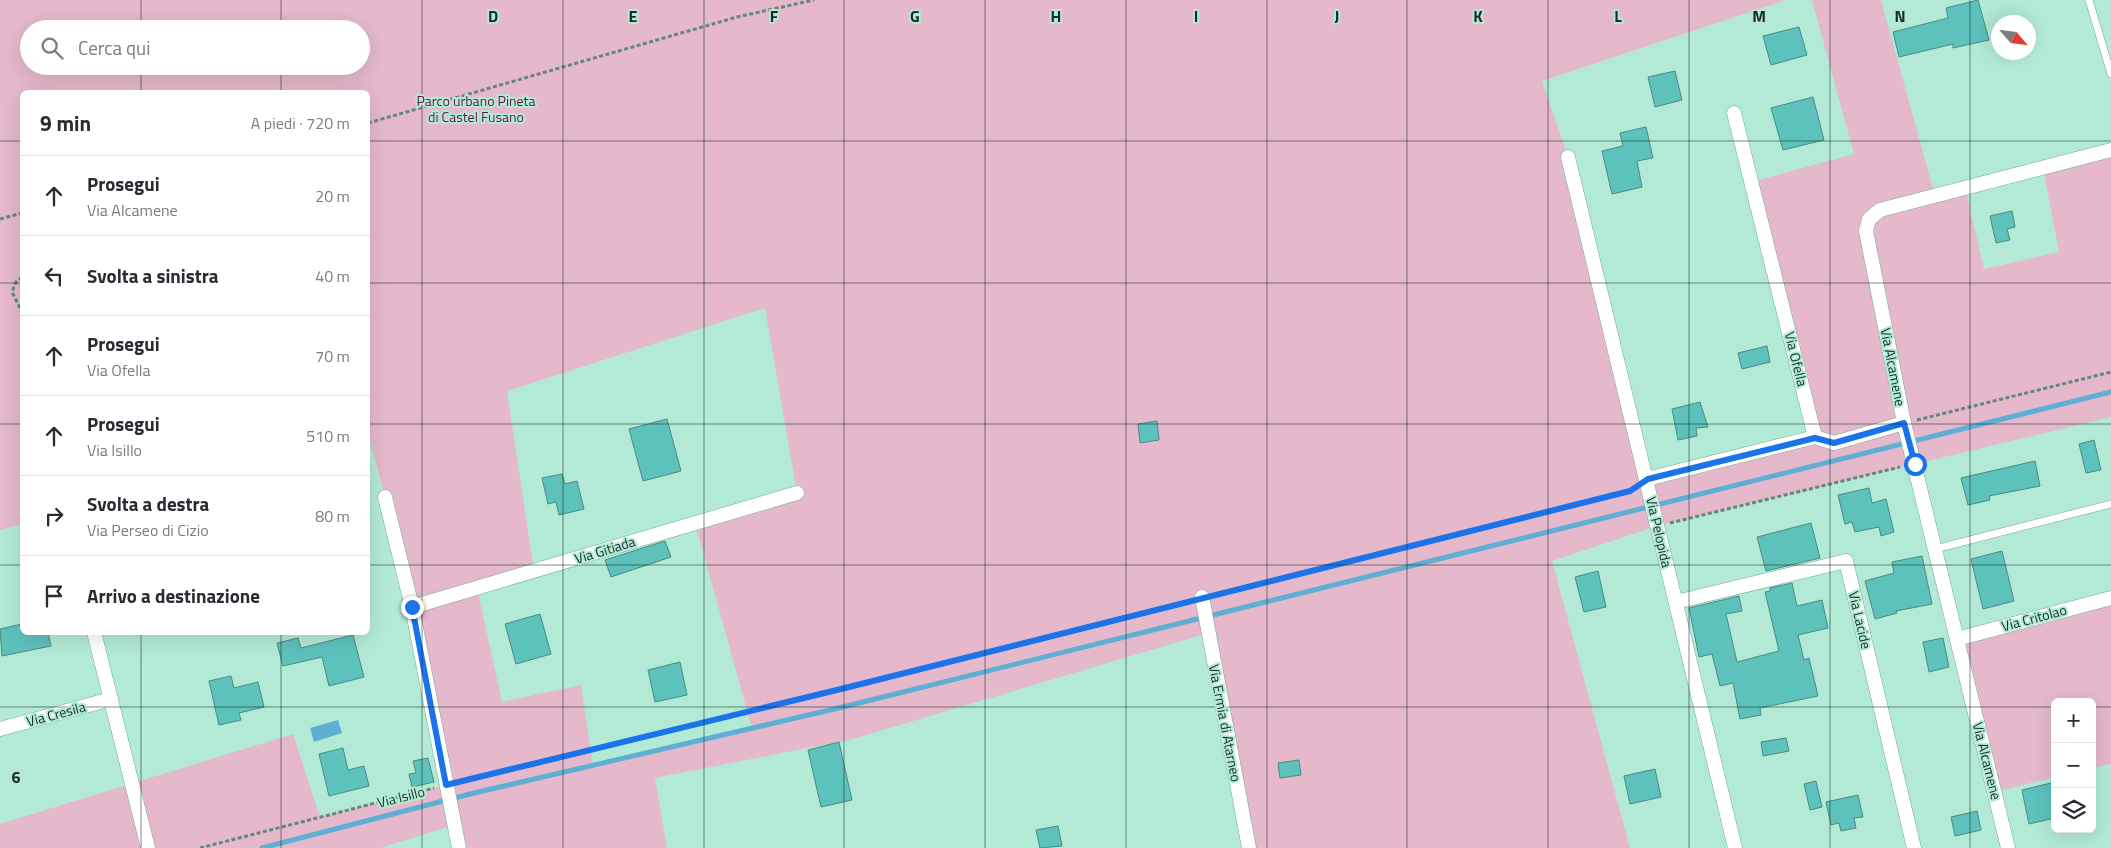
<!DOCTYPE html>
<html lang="it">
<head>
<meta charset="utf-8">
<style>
  body { margin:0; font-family:"Titillium Web",sans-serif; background:#f7f7f7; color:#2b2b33 }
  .controls { position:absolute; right:15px; bottom:15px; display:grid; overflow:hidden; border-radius:8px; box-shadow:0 5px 20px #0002 }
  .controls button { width:45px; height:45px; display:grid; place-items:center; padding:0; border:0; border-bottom:1px solid #e1e1e2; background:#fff; color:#2b2b33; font:25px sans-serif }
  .compass { position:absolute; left:1991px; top:15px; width:45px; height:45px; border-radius:50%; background:#fff; box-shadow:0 5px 20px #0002; rotate:118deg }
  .stop { position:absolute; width:15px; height:15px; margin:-11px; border:4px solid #1a73e8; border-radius:50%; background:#fff }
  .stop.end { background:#1a73e8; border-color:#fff; box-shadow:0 1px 5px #0008 }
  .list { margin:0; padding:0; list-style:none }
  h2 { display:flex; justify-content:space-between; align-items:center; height:65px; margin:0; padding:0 20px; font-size:21px }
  h2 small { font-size:16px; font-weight:400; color:#7c7c81 }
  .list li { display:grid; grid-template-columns:32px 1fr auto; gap:15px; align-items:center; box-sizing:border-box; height:80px; padding:0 20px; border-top:1px solid #e1e1e2 }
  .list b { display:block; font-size:19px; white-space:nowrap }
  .list p { margin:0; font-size:16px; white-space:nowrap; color:#7c7c81 }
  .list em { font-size:16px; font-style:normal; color:#7c7c81 }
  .icon { flex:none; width:28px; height:28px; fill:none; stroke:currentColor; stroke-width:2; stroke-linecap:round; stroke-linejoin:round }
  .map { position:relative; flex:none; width:2111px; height:848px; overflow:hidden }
  .search { position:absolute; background:#fff; box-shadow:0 5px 20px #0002; left:20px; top:20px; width:350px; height:55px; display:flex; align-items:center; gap:12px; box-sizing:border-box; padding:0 18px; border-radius:28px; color:#7c7c81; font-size:19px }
  .panel { position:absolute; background:#fff; box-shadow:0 5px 20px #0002; left:20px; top:90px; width:350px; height:545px; border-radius:8px }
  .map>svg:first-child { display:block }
  .green { fill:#e5b8cc; fill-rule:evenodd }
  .water { fill:#5faed3 }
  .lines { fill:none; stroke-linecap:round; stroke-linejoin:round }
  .stream { stroke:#5faed3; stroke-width:5 }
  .building { fill:#5dc2bc; stroke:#4c8884 }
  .service-casing { stroke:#76ab99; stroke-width:8 }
  .minor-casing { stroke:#76ab99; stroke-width:15 }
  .path { stroke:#62887a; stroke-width:3; stroke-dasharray:4 2.5; stroke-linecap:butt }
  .service { stroke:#fff; stroke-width:7 }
  .minor { stroke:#fff; stroke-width:14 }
  .route { stroke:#1a73e8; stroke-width:6 }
  .grid { fill:none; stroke:#182e26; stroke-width:1; stroke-opacity:0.55 }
  .labels { text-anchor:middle; stroke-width:4; stroke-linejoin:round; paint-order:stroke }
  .park-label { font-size:14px; fill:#681645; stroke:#b3ead6 }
  .street-label { font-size:14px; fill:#182e26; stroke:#b3ead6 }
  .grid-label { font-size:16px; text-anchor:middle; font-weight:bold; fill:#182e26; stroke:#b3ead6; stroke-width:4; stroke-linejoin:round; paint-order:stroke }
</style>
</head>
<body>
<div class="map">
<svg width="2111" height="848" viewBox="0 0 2111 848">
  <rect width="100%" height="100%" fill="#b3ead6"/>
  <g class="green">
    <path d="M0,0H1786L1542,81L1568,157L1647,479L1815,437L1752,182L1854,154L1812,0H1881L1935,196L1965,188L1984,269L2059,252L2043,168L2111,150V417L1657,526L1552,561L1630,848H1249L1208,633L853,739L655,778L667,848H459L454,825L380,848H0V824L293,734L320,817L446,785L385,497L368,434V92H22V524L0,530ZM29,29H361V66H29ZM765,308L797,493L695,523L752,728L593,765L581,685L502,702L477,588L534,571L507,391Z"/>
    <polygon points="2111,598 2111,764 2092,768 2092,702 2055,702 2055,777 1994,792 1957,639"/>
  </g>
  <polygon class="water" points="338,720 342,733 314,742 310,728"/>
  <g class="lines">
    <polyline class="stream" points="262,848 470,794 847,706 2111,392"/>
  </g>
  <g class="building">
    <polygon points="1978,0 1989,40 1953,48 1953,44 1899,57 1893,32 1948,18 1946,8"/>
    <polygon points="1799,27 1807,55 1771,65 1763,36"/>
    <polygon points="1675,71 1682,100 1655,107 1648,77"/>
    <polygon points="1813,97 1824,140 1783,150 1771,108"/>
    <polygon points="1646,127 1653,158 1637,161 1642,187 1612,194 1602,151 1623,146 1620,133"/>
    <polygon points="2012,211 2015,227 2007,229 2010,240 1996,243 1990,216"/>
    <polygon points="1767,346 1770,362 1742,369 1738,353"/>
    <polygon points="1700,402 1708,427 1696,428 1697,436 1678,440 1672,409"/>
    <polygon points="667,419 681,471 643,481 629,429"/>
    <polygon points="1157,421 1159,440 1140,443 1138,424"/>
    <polygon points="2094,440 2101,470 2086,473 2079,444"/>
    <polygon points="2035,461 2040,486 1989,496 1990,500 1968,505 1961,478"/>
    <polygon points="562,474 565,484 577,481 584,509 559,515 556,502 548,504 542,478"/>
    <polygon points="1869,488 1872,503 1886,499 1894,532 1881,536 1879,527 1855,532 1852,522 1845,524 1838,495"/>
    <polygon points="1811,523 1820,558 1766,571 1757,537"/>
    <polygon points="665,541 671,557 611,577 605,560"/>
    <polygon points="2002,551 2014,601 1983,609 1971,559"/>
    <polygon points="1922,556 1932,604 1896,611 1897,613 1875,619 1865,581 1894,573 1892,562"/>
    <polygon points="1598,571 1606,607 1584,612 1575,577"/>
    <polygon points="1792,583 1797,606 1822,600 1828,628 1798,635 1804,660 1809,658 1818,696 1760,708 1761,715 1740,719 1733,683 1720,686 1712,654 1699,657 1689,608 1739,596 1742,611 1726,614 1737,662 1779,651 1765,592 1770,591 1770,588"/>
    <polygon points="540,614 551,654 516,664 505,624"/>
    <polygon points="22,624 22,632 48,632 51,646 2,656 0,629"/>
    <polygon points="353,635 364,677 329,686 322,657 283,666 277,643 298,638 301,648"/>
    <polygon points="1943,638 1949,667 1929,672 1923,642"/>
    <polygon points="680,662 687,695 655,702 648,670"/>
    <polygon points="231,676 234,688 258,682 264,707 239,713 241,720 219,725 209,681"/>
    <polygon points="1786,738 1789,751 1763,756 1761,742"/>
    <polygon points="839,742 852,800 821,807 808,750"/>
    <polygon points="343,748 348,770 364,766 369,786 329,796 319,754"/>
    <polygon points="428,758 434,782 412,787 409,774 416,773 413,761"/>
    <polygon points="1299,760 1301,775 1280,778 1278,763"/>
    <polygon points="1655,769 1661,797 1630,804 1624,776"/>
    <polygon points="1816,781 1822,807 1810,810 1804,784"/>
    <polygon points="2055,782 2055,818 2029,824 2022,790"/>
    <polygon points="1858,795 1863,817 1854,818 1856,828 1841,831 1839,823 1831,825 1826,802"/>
    <polygon points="1977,811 1981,830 1955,836 1951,817"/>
    <polygon points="1058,826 1062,846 1040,848 1036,830"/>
  </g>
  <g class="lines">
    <defs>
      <g id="service">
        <polyline points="2089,0 2111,74"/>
        <polyline points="1935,549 2111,504"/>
      </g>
      <g id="minor">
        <polyline points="1734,113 1815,437"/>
        <polyline points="1568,157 1735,848"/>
        <polyline points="1647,479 1815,437 1834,443 1904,423"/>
        <polyline points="385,497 412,607 459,848"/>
        <polyline points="1202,597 1249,848"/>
        <polyline points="1676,602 1846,561 1914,848"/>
        <polyline points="412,607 797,493"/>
        <polyline points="94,632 148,848"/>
        <polyline points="1957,639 2111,598"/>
        <polyline points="0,729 111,699"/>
        <polyline points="2008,848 1904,423 1866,231 1869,219 1880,210 2111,150"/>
      </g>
    </defs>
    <use href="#service" class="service-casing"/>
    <use href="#minor" class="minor-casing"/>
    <g class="path">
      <polyline points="368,123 737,17 814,0"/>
      <polyline points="0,219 22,213"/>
      <polyline points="22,277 16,282 12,292 22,312"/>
      <polyline points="1917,420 2111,372"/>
      <polyline points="1670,523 1900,467"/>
      <polyline points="1215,594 1630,491 1635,488"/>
      <polyline points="460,782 841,689 1189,601"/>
      <polyline points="200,848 434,788"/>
    </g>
    <use href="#service" class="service"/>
    <use href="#minor" class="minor"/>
  </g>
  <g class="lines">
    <polyline class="route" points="412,607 446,785 841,689 1630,491 1648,479 1815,438 1834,443 1904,423 1915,464"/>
  </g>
  <path class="grid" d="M141,0V29M281,0V29M422,0V848M563,0V848M704,0V848M844,0V848M985,0V848M1126,0V848M1267,0V848M1407,0V848M1548,0V848M1689,0V848M1830,0V848M1970,0V848M141,66V92M281,66V92M0,141H22M368,141H2111M0,283H22M368,283H2111M0,424H22M368,424H2111M0,565H22M368,565H2111M141,632V848M281,632V848M0,707H2055M2092,707H2111"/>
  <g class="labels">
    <g class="park-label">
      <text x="476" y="106">Parco urbano Pineta<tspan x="476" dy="16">di Castel Fusano</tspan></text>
    </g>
    <g class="street-label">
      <text transform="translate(1796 359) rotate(76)" y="5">Via Ofella</text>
      <text transform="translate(1893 367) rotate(79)" y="5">Via Alcamene</text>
      <text transform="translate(1659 532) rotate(77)" y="5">Via Pelopida</text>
      <text transform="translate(605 550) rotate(-17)" y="5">Via Gitiada</text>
      <text transform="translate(2034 618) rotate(-15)" y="5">Via Critolao</text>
      <text transform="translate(1860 620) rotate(77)" y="5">Via Lacide</text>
      <text transform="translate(56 714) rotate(-15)" y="5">Via Cresila</text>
      <text transform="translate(1225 723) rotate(79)" y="5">Via Ermia di Atarneo</text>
      <text transform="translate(1987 761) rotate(76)" y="5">Via Alcamene</text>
      <text transform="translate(401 797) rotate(-14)" y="5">Via Isillo</text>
    </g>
  </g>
  <g class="grid-label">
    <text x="493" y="22">D</text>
    <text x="633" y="22">E</text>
    <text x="774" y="22">F</text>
    <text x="915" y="22">G</text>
    <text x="1056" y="22">H</text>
    <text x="1196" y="22">I</text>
    <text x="1337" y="22">J</text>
    <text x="1478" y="22">K</text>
    <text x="1618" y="22">L</text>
    <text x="1759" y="22">M</text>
    <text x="1900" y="22">N</text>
    <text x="16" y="783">6</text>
  </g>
</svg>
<div class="controls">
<button>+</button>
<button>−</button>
<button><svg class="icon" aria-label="layers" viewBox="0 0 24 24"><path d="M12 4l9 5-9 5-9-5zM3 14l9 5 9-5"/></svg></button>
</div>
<svg class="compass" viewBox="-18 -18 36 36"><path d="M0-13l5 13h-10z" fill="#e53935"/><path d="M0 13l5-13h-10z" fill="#7c7c81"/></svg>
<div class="stop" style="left:1915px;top:464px"></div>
<div class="stop end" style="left:412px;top:607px"></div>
<div class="search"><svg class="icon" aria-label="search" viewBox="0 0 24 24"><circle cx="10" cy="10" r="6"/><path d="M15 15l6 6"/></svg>Cerca qui</div>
<section class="panel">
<h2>9 min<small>A piedi · 720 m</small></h2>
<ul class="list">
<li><svg class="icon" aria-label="ahead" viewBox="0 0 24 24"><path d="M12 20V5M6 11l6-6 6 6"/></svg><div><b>Prosegui</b><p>Via Alcamene</p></div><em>20 m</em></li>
<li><svg class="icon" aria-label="left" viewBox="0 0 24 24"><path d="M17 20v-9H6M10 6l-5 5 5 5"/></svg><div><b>Svolta a sinistra</b></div><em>40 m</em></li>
<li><svg class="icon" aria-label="ahead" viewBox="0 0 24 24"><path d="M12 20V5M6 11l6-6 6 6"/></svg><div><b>Prosegui</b><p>Via Ofella</p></div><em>70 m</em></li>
<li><svg class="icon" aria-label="ahead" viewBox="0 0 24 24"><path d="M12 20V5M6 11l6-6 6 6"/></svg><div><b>Prosegui</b><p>Via Isillo</p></div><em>510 m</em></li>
<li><svg class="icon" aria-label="right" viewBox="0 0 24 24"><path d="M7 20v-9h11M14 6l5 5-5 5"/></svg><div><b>Svolta a destra</b><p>Via Perseo di Cizio</p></div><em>80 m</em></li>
<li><svg class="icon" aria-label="arrive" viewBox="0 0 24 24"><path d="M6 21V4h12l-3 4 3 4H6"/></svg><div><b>Arrivo a destinazione</b></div></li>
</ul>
</section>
</div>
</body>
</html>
